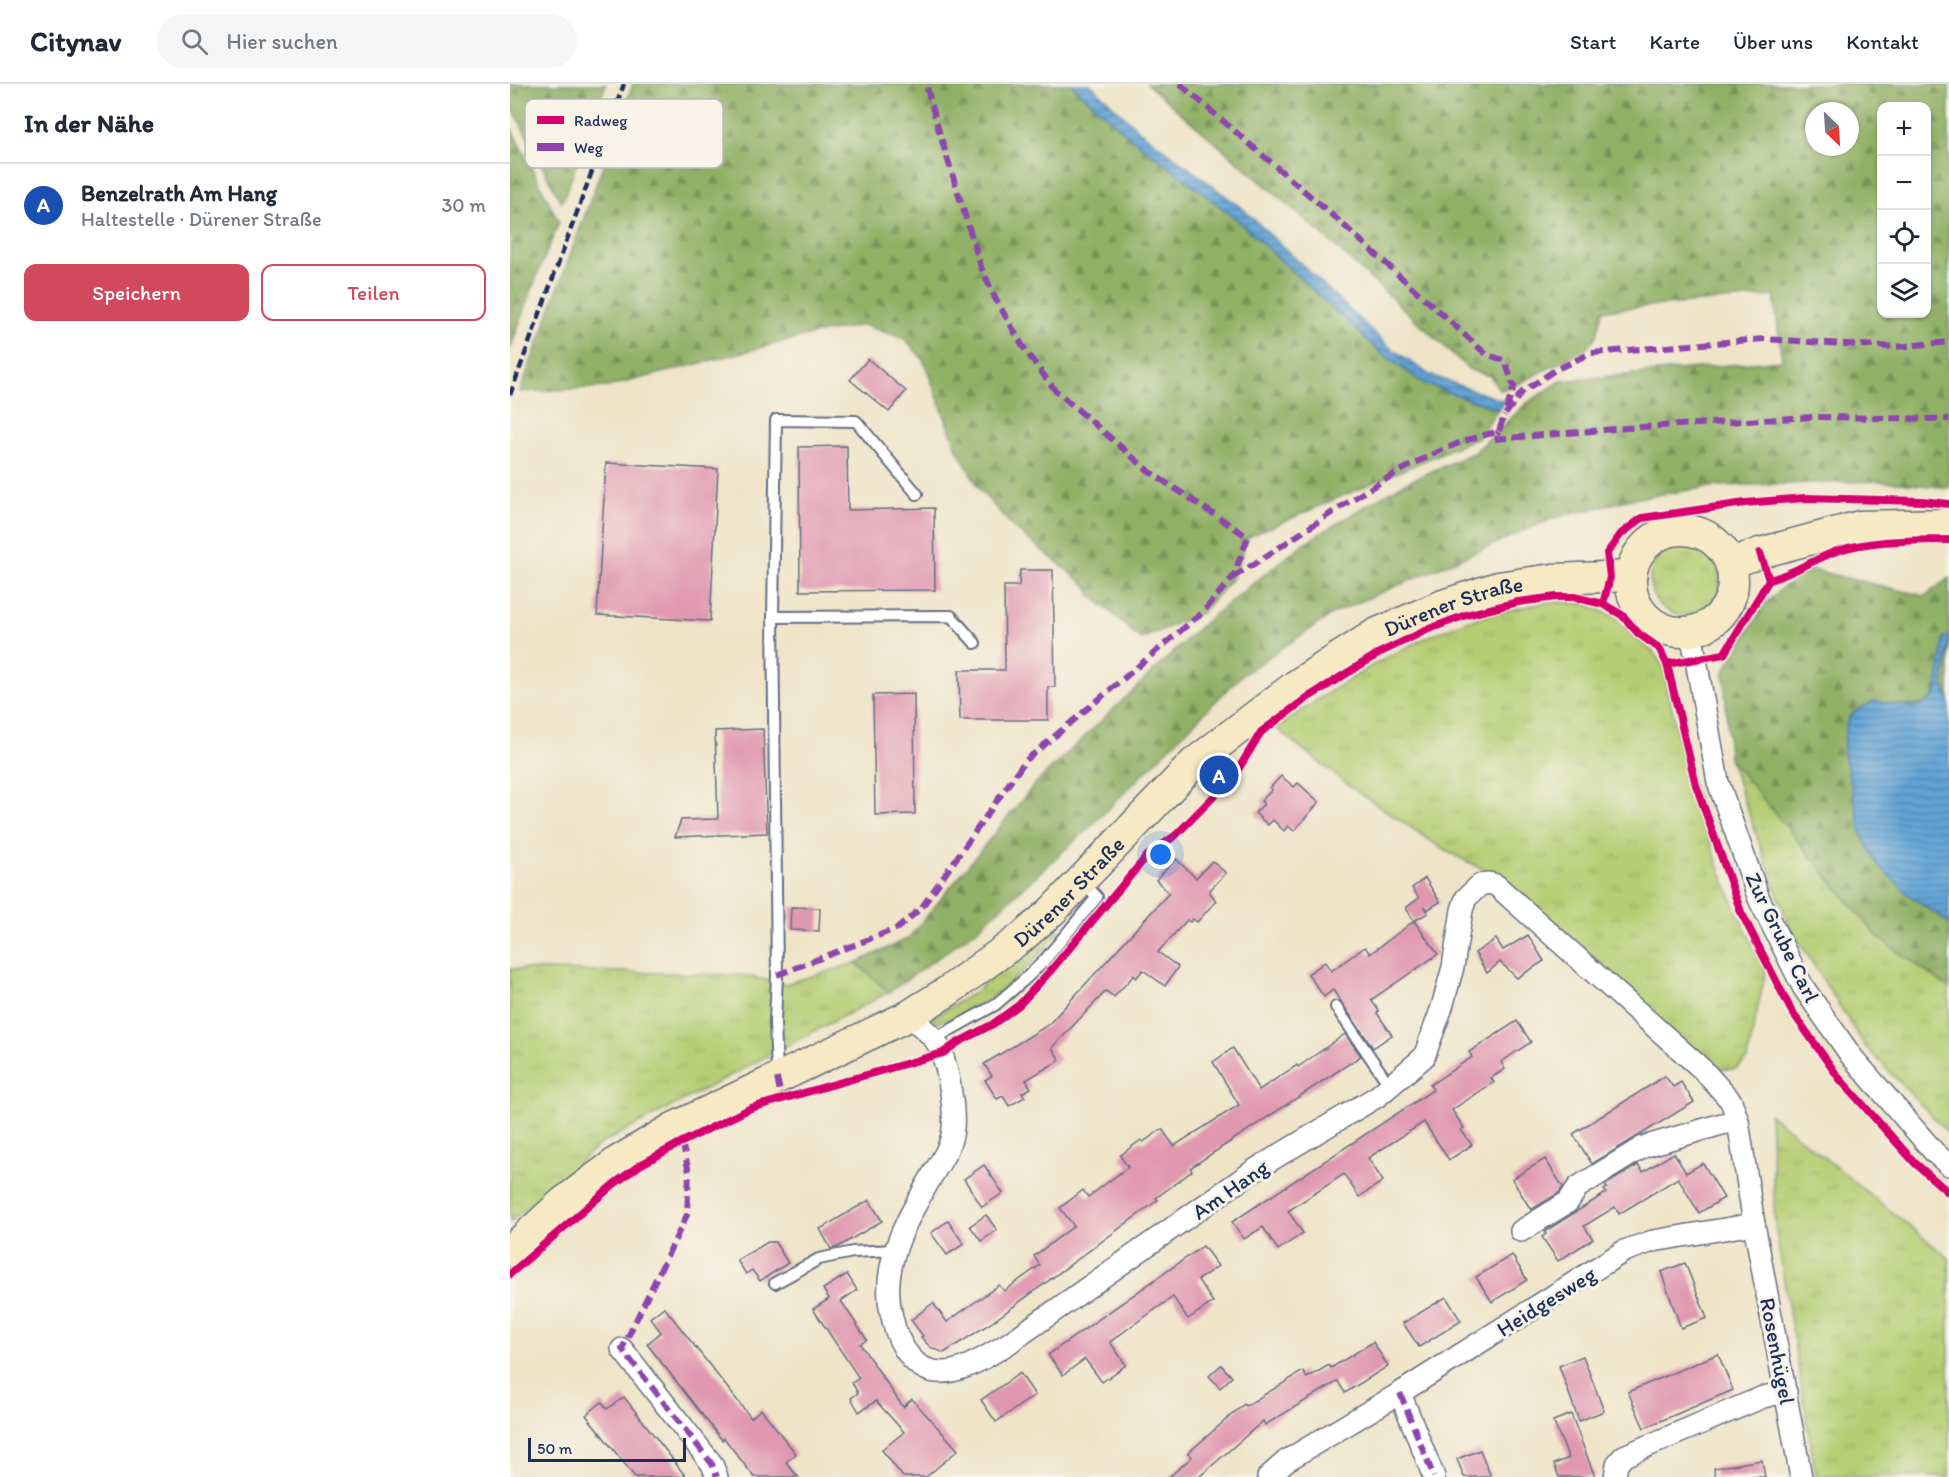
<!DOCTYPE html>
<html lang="de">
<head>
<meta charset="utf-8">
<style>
  body { margin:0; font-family:Itim,sans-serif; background:#f6f6f7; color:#1f2937 }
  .controls { position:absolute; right:18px; top:18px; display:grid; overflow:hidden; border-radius:12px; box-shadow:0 2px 4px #0004 }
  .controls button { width:54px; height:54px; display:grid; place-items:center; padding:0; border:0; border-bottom:2px solid #e0e1e3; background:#fff; color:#1f2937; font:30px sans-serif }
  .compass { position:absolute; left:1295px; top:18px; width:54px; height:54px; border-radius:50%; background:#fff; box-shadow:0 2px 4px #0004; rotate:155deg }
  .scale { position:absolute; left:18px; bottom:15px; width:158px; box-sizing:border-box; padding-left:6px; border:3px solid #1b2f5e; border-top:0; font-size:16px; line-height:21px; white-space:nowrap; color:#1b2f5e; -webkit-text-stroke:4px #f7f3e8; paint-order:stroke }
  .you { position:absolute; left:651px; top:771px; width:21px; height:21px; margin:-15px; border:4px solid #fff; border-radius:50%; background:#1a73e8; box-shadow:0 0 0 9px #1a73e833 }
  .badge { display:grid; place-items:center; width:39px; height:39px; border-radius:50%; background:#d1495b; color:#fff; font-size:20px; font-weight:700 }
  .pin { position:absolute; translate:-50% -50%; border:3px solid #fff; box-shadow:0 2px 6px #0006 }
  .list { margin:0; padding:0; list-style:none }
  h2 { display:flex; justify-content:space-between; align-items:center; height:78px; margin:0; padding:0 24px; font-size:26px }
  h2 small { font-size:20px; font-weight:400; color:#747a83 }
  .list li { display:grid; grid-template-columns:39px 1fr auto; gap:18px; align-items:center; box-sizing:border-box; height:84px; padding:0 24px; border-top:2px solid #e0e1e3 }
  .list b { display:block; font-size:22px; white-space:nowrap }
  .list p { margin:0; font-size:20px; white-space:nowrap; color:#747a83 }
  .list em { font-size:20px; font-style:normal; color:#747a83 }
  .actions { display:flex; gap:12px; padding:18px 24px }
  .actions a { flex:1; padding:14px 0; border:2px solid #d1495b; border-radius:12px; text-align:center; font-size:21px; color:#d1495b }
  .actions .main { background:#d1495b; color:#fff }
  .icon { flex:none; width:33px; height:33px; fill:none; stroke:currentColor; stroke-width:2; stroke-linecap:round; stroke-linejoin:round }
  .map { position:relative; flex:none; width:1439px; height:1393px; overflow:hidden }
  header { display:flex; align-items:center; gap:36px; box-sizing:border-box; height:84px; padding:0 30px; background:#fff; border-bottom:2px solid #e0e1e3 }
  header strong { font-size:28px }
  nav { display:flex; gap:33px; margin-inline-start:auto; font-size:21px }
  .search { width:420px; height:54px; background:#f6f6f7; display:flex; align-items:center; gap:15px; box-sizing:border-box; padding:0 21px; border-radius:33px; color:#747a83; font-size:22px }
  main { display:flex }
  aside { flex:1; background:#fff }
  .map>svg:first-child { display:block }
  .grass { fill:url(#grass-tufts); stroke:#687e68; stroke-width:1.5 }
  .forest { fill:url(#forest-firs); stroke:#567062; stroke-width:1.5; fill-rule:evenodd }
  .water { fill:url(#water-rules); stroke:#3e699a; stroke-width:1.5 }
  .building { fill:#e098b0 }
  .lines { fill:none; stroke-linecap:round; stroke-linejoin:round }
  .service-casing { stroke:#656e83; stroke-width:14 }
  .minor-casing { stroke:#656e83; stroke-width:24 }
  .secondary-casing { stroke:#656e83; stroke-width:33 }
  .service { stroke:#fff; stroke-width:10 }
  .minor { stroke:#fff; stroke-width:21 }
  .secondary { stroke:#f7e9c3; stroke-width:30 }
  .rail { stroke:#1b2f5e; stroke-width:4.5; stroke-dasharray:9 4.5; stroke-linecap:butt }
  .quiet { stroke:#8e44ad; stroke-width:6; stroke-dasharray:12 6; stroke-linecap:butt }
  .cycleway-casing { stroke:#f7f3e8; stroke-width:11 }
  .cycleway { stroke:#d6006c; stroke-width:8 }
  .labels { text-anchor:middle; stroke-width:6; stroke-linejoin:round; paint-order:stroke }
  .street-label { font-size:22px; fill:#1b2f5e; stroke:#f7f3e8 }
  .key { fill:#f7f3e8; stroke:#b5b8bf; stroke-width:1.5 }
  .key-label { font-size:16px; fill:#1b2f5e }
</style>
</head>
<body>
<header>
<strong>Citynav</strong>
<div class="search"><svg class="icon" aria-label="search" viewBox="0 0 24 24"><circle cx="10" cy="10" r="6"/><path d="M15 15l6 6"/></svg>Hier suchen</div>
<nav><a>Start</a><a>Karte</a><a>Über uns</a><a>Kontakt</a></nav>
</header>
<main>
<aside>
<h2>In der Nähe<small></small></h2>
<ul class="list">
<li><span class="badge" style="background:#1a4fb4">A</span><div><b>Benzelrath Am Hang</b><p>Haltestelle · Dürener Straße</p></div><em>30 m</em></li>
</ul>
<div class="actions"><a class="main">Speichern</a><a>Teilen</a></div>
</aside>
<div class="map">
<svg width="1439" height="1393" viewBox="0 0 1439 1393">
  <defs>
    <pattern id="grass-tufts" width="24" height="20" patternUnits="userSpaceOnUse" patternTransform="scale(1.5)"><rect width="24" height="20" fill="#b5cd73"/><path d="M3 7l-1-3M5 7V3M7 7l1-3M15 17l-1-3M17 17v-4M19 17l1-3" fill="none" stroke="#9bb066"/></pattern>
    <pattern id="forest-firs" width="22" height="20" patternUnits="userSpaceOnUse" patternTransform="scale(1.5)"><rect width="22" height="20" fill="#90b065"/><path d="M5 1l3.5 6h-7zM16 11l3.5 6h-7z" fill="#759056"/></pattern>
    <pattern id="water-rules" width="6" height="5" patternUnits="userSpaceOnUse" patternTransform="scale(1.5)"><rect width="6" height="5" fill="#60a3d5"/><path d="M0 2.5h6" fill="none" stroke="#4e85b0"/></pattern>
  </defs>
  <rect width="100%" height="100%" fill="#f7f3e8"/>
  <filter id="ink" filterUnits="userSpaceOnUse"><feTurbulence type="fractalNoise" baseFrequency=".0167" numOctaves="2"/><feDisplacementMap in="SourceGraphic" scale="12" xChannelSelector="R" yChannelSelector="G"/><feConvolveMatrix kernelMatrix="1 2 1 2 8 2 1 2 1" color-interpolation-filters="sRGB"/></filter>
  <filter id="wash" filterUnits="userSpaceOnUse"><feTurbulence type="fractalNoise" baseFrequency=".008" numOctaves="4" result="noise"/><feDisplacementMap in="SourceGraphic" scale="24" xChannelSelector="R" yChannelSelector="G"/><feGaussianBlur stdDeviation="1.35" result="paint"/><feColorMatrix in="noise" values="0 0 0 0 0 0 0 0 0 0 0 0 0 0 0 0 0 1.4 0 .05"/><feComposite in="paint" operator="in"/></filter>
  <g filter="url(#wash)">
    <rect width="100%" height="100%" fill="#efe4c8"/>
    <g class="grass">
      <circle cx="1175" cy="496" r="35"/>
      <path d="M1037,518L1073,519L1105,533L1118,547L1143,568L1153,582L1169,658L1207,778L1228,830L1256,886L1237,975L1226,985L1203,986L987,792L936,767L839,702L766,644C827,602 890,560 961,536C985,528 1012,524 1037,518Z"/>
      <polygon points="1219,674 1368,853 1439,904 1439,1050 1355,962 1279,842"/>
      <path d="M543,843L550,847C517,886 476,929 424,939L422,934L465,908Z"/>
      <polygon points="346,879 379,908 90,1060 0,1138 0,885 231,891 275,900"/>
      <polygon points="1260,1030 1439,1174 1439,1393 1306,1393 1265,1141"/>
    </g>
    <g class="forest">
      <polygon points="0,0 96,0 54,114 51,118 0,19"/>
      <polygon points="123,0 561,0 621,54 724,133 871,269 915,300 988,325 969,353 738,453 723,493 693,528 631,555 581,511 577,502 504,444 470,406 447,365 413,275 395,255 354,241 308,249 97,303 10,308"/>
      <path d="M637,0H1439V404L1369,397L1207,402L1121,415L1044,434L826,528L732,591L581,742L465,847L379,908L346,879L399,854L524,701L695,538L794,459L893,400L965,368L1017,319L1051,297L1272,276L1264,212L1093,226L1087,251L1076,265L1008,300L990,306L980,292L960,286L813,151ZM1372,22H1416V230H1372ZM1304,27H1340V63H1304Z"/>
      <polygon points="0,42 49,138 28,189 0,266"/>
      <path d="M1294,484L1415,512L1439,494V615L1433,601L1439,556L1437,553H1434C1426,612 1435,631 1365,617L1340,632L1335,645L1334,668L1352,751L1399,811L1439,839V904L1368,853L1219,674L1214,588L1256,519Z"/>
    </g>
    <g class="water">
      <polygon points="561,0 580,0 630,47 733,125 878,262 920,291 994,317 988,325 915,300 871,269 724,133 621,54"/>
      <polygon points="1434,553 1438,553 1439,556 1433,601 1439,615 1439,839 1399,811 1367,780 1352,751 1334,668 1335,645 1340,632 1349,625 1365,617 1402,623 1414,620 1421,616 1427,606"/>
    </g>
    <g id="blocks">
      <g class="building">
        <polygon points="358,275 396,307 379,328 340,296"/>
        <polygon points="337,362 338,426 424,424 425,506 290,507 289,363"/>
        <polygon points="96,379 208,385 200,537 87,531"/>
        <polygon points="510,486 543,486 545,603 538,603 538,636 450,636 449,586 495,586 494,502 509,502"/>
        <polygon points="404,610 405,730 365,731 363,611"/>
        <polygon points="253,645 257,749 165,753 171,736 208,735 205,647"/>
        <polygon points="771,692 784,703 788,699 809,718 784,747 778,742 774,747 763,736 758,741 745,729 754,720 751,717 762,706 760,704"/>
        <polygon points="666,775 686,794 702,777 716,789 699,807 706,817 687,838 683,835 680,838 677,836 648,868 668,883 655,902 633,886 626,894 624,891 604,913 596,907 542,964 550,976 516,996 521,1004 512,1009 515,1013 499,1022 493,1012 487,1015 475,996 482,992 474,980 538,941 659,809 646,796"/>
        <polygon points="915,794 930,818 917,826 914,822 918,829 904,837 896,824 909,814 902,804"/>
        <polygon points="281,823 310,824 309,847 280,846"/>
        <polygon points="904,837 928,870 861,916 869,927 867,929 882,951 863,964 823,906 814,913 798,890 815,878 821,887 855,863 860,870"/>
        <polygon points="1018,851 1034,877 1007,894 990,878 977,889 965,869 986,855 993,866"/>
        <polygon points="1007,937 1021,958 991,978 995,985 981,994 984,998 942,1026 954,1044 951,1046 962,1061 939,1076 914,1038 858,1074 873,1097 849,1113 834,1090 778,1127 793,1149 768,1166 753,1143 734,1155 722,1138 923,1006 920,1001 962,973 959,968"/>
        <polygon points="835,950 851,972 680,1084 682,1087 646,1114 648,1116 481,1239 434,1269 420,1263 411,1253 413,1252 401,1236 423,1219 437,1238 489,1201 494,1207 530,1181 524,1172 564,1142 550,1124 573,1106 578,1113 618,1083 610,1072 620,1064 631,1056 633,1058 652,1045 664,1062 729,1021 703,978 723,964 749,1006 787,981 788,983"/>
        <polygon points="1155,992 1163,1003 1171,998 1184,1018 1082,1080 1063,1050"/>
        <polygon points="1164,1069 1176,1089 1193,1079 1214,1114 1189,1129 1168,1094 1109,1130 1105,1123 1074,1142 1083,1155 1048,1177 1032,1153 1036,1150 1034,1148 1096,1109 1094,1106 1097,1104 1095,1101 1128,1081 1133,1088"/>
        <polygon points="1035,1075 1053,1103 1049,1109 1021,1126 1002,1095"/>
        <polygon points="474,1081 493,1109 472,1123 454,1095"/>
        <polygon points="359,1116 372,1137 328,1163 321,1165 310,1145"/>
        <polygon points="476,1131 487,1146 471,1157 460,1142"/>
        <polygon points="438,1137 454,1160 437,1171 421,1149"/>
        <polygon points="258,1158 265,1158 278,1179 250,1197 242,1186 236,1190 227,1176"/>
        <polygon points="693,1162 708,1182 688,1196 703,1218 678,1235 663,1213 623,1241 600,1258 616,1281 592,1298 575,1275 553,1291 538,1271"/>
        <polygon points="1002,1171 1017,1196 982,1218 966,1193"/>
        <polygon points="1175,1179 1197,1234 1171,1244 1151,1188"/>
        <polygon points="337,1190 347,1206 331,1217 357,1256 350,1260 393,1323 402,1315 448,1366 416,1393 393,1393 372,1366 394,1348 366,1317 349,1328 341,1314 348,1309 342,1299 349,1294 303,1225 319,1215 313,1205"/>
        <polygon points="936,1213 951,1237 909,1263 893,1239"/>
        <polygon points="154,1223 241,1334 251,1325 286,1370 276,1378 288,1393 244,1393 214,1354 212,1356 137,1260 151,1248 140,1234"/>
        <polygon points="863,1258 878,1282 835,1309 828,1297 755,1341 753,1337 689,1393 659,1393 682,1373 678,1369 734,1320 736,1322 793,1287 797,1294 819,1281 821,1284"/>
        <polygon points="1208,1270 1223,1306 1134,1344 1118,1308"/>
        <polygon points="1073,1272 1094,1327 1069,1337 1049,1282"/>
        <polygon points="711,1281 722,1293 710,1304 699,1292"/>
        <polygon points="510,1289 525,1311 486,1338 471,1316"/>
        <polygon points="114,1313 157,1368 176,1393 125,1393 76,1331 92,1318 97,1325"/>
        <polygon points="1061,1330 1085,1393 1049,1393 1044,1380 1059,1374 1043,1337"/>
        <polygon points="970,1366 981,1393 954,1393 947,1375"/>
        <polygon points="1252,1376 1255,1393 1205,1393 1204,1384"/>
      </g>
    </g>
  </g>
  <g filter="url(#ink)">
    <use href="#blocks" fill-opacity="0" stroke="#656e83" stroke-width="1.5"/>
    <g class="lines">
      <defs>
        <g id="service">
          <polyline points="263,533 441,532 465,559"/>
          <polyline points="826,923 880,1002"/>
          <polyline points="424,955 485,921 514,896 533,878 587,813 572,797"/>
          <polyline points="267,991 265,938 267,891 263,533 266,336 346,337 407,410"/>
          <polyline points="265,1199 309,1175 343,1168 384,1166"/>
        </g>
        <g id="minor">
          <polyline points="1181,548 1208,698 1249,815 1293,903 1342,973 1425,1069 1439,1081"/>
          <path d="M398,932C407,939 418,947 425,956C437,972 445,1024 443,1044C442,1063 428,1081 419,1097C395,1139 369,1184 382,1233C385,1248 391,1262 401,1274C429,1306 471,1276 499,1259L746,1085L868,1012L914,973L932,923L943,883L952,826L956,814L970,801L978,799L986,801L1193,986L1221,1017L1228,1037L1244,1140L1143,1157L1114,1167L890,1309L776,1377L758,1393"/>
          <polyline points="1244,1140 1291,1393"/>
          <polyline points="1011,1147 1058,1118 1068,1103 1133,1063 1212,1040 1228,1037"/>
          <polyline points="112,1265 202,1380 207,1393"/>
          <polyline points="890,1309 924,1393"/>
          <polyline points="1105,1393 1107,1380 1114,1372 1253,1313 1276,1308"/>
        </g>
        <g id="secondary">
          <circle cx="1172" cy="497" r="51"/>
          <polyline points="1221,479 1250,469 1350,442 1439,440"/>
          <path id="s1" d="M0,1167L52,1119L108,1077L163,1044L398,932L438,907L511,854L541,828L684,679L786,601L865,550L933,521L988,503L1043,495L1121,492"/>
        </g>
      </defs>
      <use href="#service" class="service-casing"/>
      <use href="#minor" class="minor-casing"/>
      <use href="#secondary" class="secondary-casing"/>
      <use href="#service" class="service"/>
      <use href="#minor" class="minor"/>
      <use href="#secondary" class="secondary"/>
      <polyline class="rail" points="0,311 114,0"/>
      <g class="quiet">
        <polyline points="670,0 828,136 976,270 995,277 1004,303 994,332"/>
        <polyline points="989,347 994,332 1012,308 1045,286 1081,269 1254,255 1384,263 1439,258"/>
        <polyline points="985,355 1117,344 1303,333 1439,335"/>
        <path d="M723,493C797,448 868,391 949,359C962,354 976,351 989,347L987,350"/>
        <polyline points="267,891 388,844 412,823 515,677 693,528 723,493 738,453 640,388 545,306 517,269 486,216 471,183 428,44 416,0"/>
        <polyline points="267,994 272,1017"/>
        <polyline points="172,1058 179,1088 177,1131 112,1265 202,1380 207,1393"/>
        <polyline points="890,1309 924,1393"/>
      </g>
      <defs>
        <g id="cycleway">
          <path d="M1259,496C1283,490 1304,475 1327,467C1363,455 1402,457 1439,456"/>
          <polyline points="1093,520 1100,493 1097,469 1111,450 1132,434 1235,419 1295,414 1412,417 1439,420"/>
          <polyline points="1157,580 1214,570 1259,496 1250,469"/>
          <polyline points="0,1190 104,1100 130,1081 172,1058 241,1024 433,969 447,959 483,940 509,921 542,885 637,772 666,751 716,700 726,689 751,648 797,614 871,568 919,545 956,531 1008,518 1046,513 1064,513 1093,520 1112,531 1129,550 1149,564 1157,580 1186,701 1231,828 1281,926 1329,994 1405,1079 1439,1109"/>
        </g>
      </defs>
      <use href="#cycleway" class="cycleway-casing"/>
      <use href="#cycleway" class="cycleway"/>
    </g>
  </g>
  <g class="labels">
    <g class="street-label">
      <text dy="8" stroke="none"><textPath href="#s1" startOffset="1155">Dürener Straße</textPath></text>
      <text dy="8" stroke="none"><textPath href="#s1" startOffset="669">Dürener Straße</textPath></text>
      <text transform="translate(1273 853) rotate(64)" y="8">Zur Grube Carl</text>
      <text transform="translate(720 1105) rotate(-35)" y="8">Am Hang</text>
      <text transform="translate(1036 1217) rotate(-32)" y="8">Heidgesweg</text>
      <text transform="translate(1268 1267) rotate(79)" y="8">Rosenhügel</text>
    </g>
  </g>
  <rect x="15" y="15" width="198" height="69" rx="9" class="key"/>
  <rect x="27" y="32" width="27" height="8" fill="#d6006c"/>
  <rect x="27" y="59" width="27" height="8" fill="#8e44ad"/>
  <g class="key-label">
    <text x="64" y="42">Radweg</text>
    <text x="64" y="69">Weg</text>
  </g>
</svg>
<div class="controls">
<button>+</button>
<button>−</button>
<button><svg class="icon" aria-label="locate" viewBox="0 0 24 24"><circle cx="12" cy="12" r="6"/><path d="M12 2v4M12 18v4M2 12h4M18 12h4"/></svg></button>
<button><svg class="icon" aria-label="layers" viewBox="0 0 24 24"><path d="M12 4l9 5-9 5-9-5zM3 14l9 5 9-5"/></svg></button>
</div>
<svg class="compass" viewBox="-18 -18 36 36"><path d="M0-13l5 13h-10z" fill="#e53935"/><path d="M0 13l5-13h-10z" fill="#747a83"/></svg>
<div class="scale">50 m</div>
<div class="you"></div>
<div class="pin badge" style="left:709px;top:691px;background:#1a4fb4">A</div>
</div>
</main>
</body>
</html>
